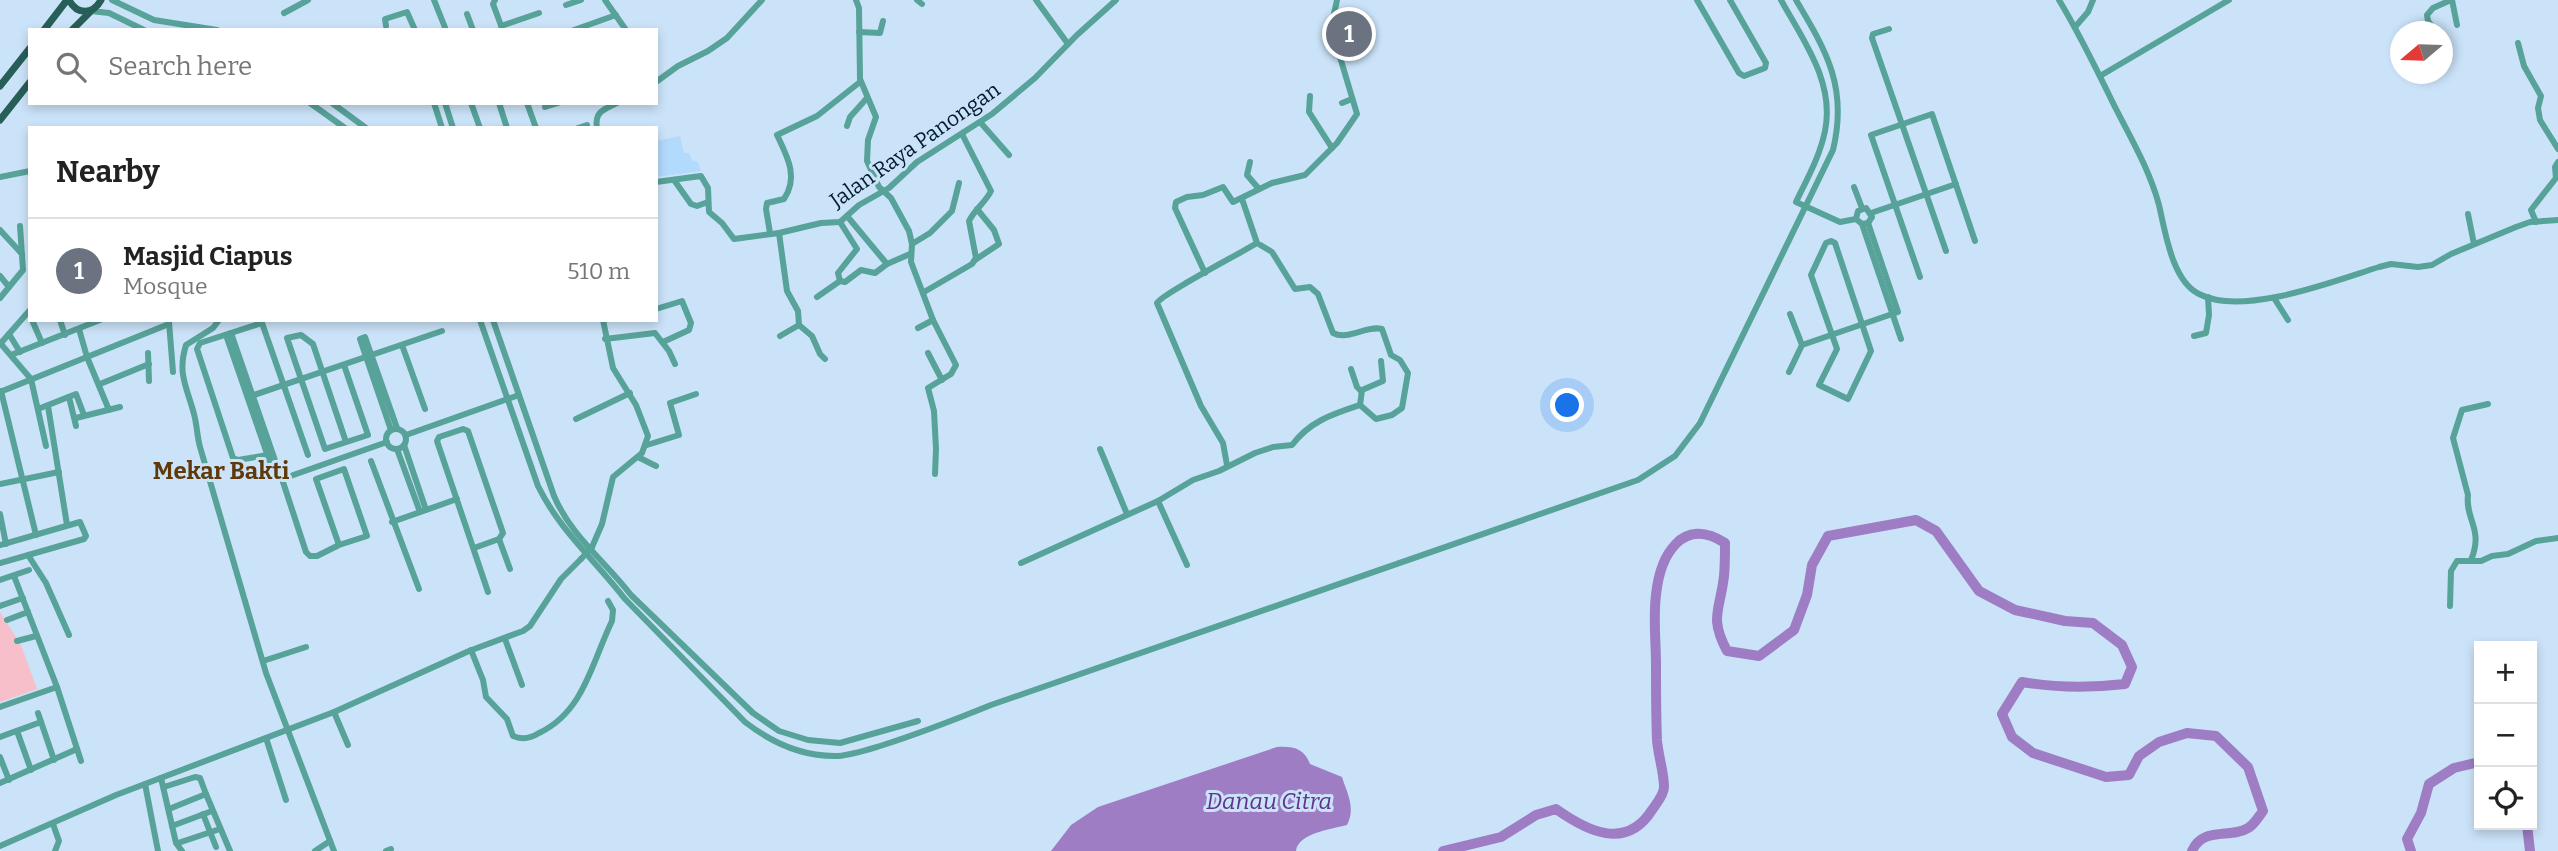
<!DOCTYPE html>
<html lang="en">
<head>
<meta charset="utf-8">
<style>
  body { margin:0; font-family:Bitter,serif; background:#f2f2f2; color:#222 }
  .controls { position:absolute; right:21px; bottom:21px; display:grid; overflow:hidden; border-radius:0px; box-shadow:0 4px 10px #0003 }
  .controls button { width:63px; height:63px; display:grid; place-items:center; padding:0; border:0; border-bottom:2px solid #e0e0e0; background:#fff; color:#222; font:35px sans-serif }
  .compass { position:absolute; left:2390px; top:21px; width:63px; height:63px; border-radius:50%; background:#fff; box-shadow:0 4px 10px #0003; rotate:251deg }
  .you { position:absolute; left:1568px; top:406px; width:24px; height:24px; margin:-18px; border:5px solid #fff; border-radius:50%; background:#1a73e8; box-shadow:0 0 0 10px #1a73e833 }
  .badge { display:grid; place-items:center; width:46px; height:46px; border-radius:50%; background:#b45309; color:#fff; font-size:23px; font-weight:700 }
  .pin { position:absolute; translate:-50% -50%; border:4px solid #fff; box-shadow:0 2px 7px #0006 }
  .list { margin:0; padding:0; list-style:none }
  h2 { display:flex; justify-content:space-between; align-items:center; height:91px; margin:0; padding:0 28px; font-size:30px }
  h2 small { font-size:23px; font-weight:400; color:#767676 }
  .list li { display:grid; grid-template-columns:46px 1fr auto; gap:21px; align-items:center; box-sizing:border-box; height:105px; padding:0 28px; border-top:2px solid #e0e0e0 }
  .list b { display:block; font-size:26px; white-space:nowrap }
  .list p { margin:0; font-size:23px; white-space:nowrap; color:#767676 }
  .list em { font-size:23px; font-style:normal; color:#767676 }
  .icon { flex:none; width:38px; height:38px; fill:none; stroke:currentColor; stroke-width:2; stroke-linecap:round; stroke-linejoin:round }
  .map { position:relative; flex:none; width:2558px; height:851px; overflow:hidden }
  .search { position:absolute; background:#fff; box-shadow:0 4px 10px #0003; left:28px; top:28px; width:630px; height:77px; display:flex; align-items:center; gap:18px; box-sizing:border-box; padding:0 24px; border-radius:0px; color:#767676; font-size:26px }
  .panel { position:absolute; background:#fff; box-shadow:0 4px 10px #0003; left:28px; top:126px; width:630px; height:196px; border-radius:0px }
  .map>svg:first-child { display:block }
  .built { fill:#b2dafd }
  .green { fill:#f6bfca }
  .water { fill:#9e7dc5 }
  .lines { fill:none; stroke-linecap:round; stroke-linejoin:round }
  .river { stroke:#9e7dc5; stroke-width:10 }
  .minor { stroke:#57a299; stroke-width:6 }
  .major { stroke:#285e58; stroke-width:7 }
  .minor-bridge { stroke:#57a299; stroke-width:6 }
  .labels { text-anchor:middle; stroke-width:6; stroke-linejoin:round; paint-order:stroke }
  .street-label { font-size:21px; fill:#021a2d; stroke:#cbe3f9 }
  .water-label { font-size:23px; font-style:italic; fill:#60348a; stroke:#cbe3f9 }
  .quarter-label { font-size:24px; font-weight:bold; fill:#60390a; stroke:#cbe3f9 }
</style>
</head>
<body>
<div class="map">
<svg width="2558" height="851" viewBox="0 0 2558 851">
  <rect width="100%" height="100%" fill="#cbe3f9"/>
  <polygon class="built" points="680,136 684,153 689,153 692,160 698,162 701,171 656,177 656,141"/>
  <polygon class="green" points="0,612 21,645 37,689 0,702"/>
  <path class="water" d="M1277,747C1293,746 1304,748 1310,764L1342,777C1347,793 1356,808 1347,825C1332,829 1298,833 1296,851H1051L1071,825L1098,807Z"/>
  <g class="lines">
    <g class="river">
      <polyline points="2527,825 2530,851"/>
      <path d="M1443,851L1501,837L1536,815L1556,809C1587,831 1626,851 1652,810C1656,804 1664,795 1664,787C1664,772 1658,755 1657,740C1656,715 1656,690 1656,665C1656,642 1653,618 1656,595C1660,556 1682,515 1725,543C1725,554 1725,566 1724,576C1720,611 1709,617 1727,651L1759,656L1794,630L1807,595L1812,565L1828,536L1916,520L1936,531L1979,591L2015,610L2065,621L2093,623L2122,645L2132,667L2125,684C2090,688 2057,688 2022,682L2002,714L2012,737L2033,753L2106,777L2129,775L2139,756L2159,742L2187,733L2216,736L2248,767L2263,811C2259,816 2254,825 2248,828C2231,839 2203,826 2192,851"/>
      <polyline points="2411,851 2407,839 2421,813 2429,784 2454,768 2479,762"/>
    </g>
    <g class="minor">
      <polyline points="112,0 154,20 217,30"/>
      <polyline points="434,0 446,30"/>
      <polyline points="495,0 493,4 502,28"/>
      <polyline points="605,0 626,30"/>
      <polyline points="856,0 859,8 860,79 876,117 868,140 867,161 879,187 891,198 909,231 912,244 911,262 933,320 956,365 951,374 928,388 934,411 936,449 935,474"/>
      <polyline points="917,0 922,4"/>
      <polyline points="1036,0 1068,44"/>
      <polyline points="1697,0 1739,73 1744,76 1765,68 1766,63 1730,0"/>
      <path d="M1781,0C1803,40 1835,82 1825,131C1820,156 1807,179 1796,202L1840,222L1856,219"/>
      <path d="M2059,0C2079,33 2096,68 2113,103C2130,137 2149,168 2159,205C2165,231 2172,281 2199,294C2243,317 2334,281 2379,267L2391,264L2418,267L2432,265L2451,254L2516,227L2530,222L2558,220"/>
      <polyline points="2452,0 2457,25"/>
      <polyline points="566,5 581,0"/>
      <polyline points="91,11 109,13 144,30"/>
      <polyline points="284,13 308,0"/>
      <polyline points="467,14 473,30"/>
      <polyline points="386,26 385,19 407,12 415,30"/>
      <polyline points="501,26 539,13"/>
      <polyline points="2075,27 2088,12 2093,0"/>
      <polyline points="1889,29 1873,34 1872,38 1946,251"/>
      <polyline points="574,30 616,15"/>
      <polyline points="859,32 880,33 883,21"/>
      <polyline points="2436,32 2428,21 2427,15 2433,8 2451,0"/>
      <polyline points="2518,43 2524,66 2541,96 2538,108 2540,120 2558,149"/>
      <polyline points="2100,76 2229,0"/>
      <polyline points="656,82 678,66 708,51 727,38 762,0"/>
      <polyline points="1310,96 1309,112 1332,148"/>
      <polyline points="310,103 345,128"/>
      <polyline points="332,103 366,128"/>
      <polyline points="434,103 442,128"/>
      <polyline points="445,103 453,128"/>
      <polyline points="471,103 480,128"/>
      <polyline points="499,103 507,128"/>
      <polyline points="527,103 536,128"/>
      <polyline points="1342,103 1352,99"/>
      <polyline points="545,107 558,103"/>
      <polyline points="980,122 1009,155"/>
      <polyline points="847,126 850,117 867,98"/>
      <polyline points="578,128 587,125"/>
      <path d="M597,128C594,112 604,109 617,103"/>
      <polyline points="1250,162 1247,175 1259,189"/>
      <polyline points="0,177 30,171"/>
      <polyline points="674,180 691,204 697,206 708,202"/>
      <polyline points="656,182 701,176 708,188 709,212 722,223 734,239 779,233 821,223 840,222 859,205 889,188 917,162 992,114 1035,78 1077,35 1116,0"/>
      <polyline points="1854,187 1862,208"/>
      <polyline points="1871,213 1956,184"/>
      <polyline points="2468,214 2474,244"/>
      <polyline points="847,216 887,264"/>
      <polyline points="2536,222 2531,210 2556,178 2555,167 2558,162"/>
      <polyline points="1862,224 1868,223 1872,217 1866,208 1858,211 1856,219 1862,224 1901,339"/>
      <polyline points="0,230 22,254"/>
      <path d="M770,233L766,209L767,203L784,199C799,177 787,156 777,135L817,116L860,82"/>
      <polyline points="779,233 787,291 798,311 799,325 780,336"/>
      <polygon points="1831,241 1835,243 1871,351 1848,399 1819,385 1837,349 1811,275 1826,243"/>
      <polyline points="912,244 930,233 952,211 959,183"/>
      <polyline points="975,260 999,244 994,230 977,209"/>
      <polyline points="1205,273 1175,208 1176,202 1187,197 1203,195 1223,187 1233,202 1272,183 1305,175 1337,143 1357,114 1340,57 1334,48 1332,41 1332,23 1337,0"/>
      <polyline points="0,276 9,287"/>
      <polyline points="1920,277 1871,135 1932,114 1975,241"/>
      <polyline points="840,281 838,273 857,249 840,222"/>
      <path d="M924,292L972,264L976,258L969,221C975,209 985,203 991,191L962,134"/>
      <polyline points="817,297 840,281 845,282 861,270 875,273 887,264 910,254"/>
      <polyline points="0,298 23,270 20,226"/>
      <polyline points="2274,298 2288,320"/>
      <polyline points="656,309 682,301 691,323 689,330 663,342"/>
      <polyline points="32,320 42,343"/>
      <polyline points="60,320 65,335"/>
      <path d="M219,320L213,328L186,345C177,374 187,387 194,414C197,425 197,436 200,447L266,673L334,851"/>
      <path d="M480,320L538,486C560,531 595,560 625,599L745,722C772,743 803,757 838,756C852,755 867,750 880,746C918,734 954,720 991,705L1638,480L1675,456L1700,423L1833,150C1848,88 1827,52 1796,0"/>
      <path d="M493,320L554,496C571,536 605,561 631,595L753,713L779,731L808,740L840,743L918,721"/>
      <polyline points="169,322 173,372"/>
      <polyline points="799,325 812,336 820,354 825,359"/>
      <polyline points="918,328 933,320"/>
      <polyline points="79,329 87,357 109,410"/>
      <polyline points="231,333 278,469 277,474"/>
      <polyline points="9,334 20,352"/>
      <polyline points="226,335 273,471 282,479"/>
      <polyline points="2194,336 2206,333 2209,315 2208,297"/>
      <polyline points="605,339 655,333 669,351 675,364"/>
      <polyline points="0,343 31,379 46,446"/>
      <polyline points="1,343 30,310"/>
      <polyline points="402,345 425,409"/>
      <polyline points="1802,345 1898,312 1868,223"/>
      <polyline points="148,353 149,381"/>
      <polyline points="928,353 942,380"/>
      <polyline points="11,355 100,320"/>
      <polyline points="344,365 368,435 325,449 287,338 301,335 313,344 346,442"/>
      <polyline points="1351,369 1357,387 1361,391"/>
      <polyline points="1789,372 1802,345 1790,314"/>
      <polyline points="100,384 149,364"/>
      <polyline points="1,391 36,535"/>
      <polyline points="0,392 169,324"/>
      <polyline points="69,397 76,426"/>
      <polyline points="248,397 442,331"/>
      <polyline points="1360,405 1362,390 1383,381 1381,361"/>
      <polyline points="48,406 67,525"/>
      <polyline points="38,409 76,394 84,415"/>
      <polyline points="76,418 120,407"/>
      <polyline points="576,419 630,393"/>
      <circle cx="396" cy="439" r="10"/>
      <polyline points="391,430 360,339 365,337 397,428"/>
      <polyline points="406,435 519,395"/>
      <polyline points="404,445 426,510"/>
      <polyline points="647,445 679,435 670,403 696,394"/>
      <polyline points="397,449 420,512"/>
      <polyline points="1100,449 1127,514"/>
      <polyline points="268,455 238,460 233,458 197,349 200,343 262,323 308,455"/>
      <polyline points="638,457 656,466"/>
      <polyline points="371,461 419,589"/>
      <path d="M1227,465L1223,443L1201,406L1157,303C1162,294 1241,253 1257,243"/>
      <polyline points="0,484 59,472"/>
      <polyline points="1158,501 1187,565"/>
      <polyline points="0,514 6,544"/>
      <polyline points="392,522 457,499"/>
      <polyline points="499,539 510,569"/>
      <polyline points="0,545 80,522 86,536 84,539 0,563"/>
      <polyline points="339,545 316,479 344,469 367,536 339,545 317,556 310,556 306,552 282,479 387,442"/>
      <polyline points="592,547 602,524 613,477 642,453 648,436 636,405 613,368 603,320"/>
      <polyline points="474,548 499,539 503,533 468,431 463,429 439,437 437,441 488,592"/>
      <polyline points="28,555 46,583 69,635"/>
      <path d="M2471,560C2484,529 2465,520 2468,495L2453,438L2462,410L2488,404"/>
      <path d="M1021,563L1158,501L1193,480L1219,471L1255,453L1273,447L1292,445C1310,421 1333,414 1360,405L1376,419L1392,415L1402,408L1408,373L1400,360L1391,355L1382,329C1366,325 1348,341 1333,333L1318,294L1310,287L1295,289L1272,252L1257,243L1242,199"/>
      <polyline points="14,576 57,687 81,761"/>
      <polyline points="0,580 29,570"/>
      <polyline points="0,606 23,598"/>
      <polyline points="2450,606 2451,571 2457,561 2481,561 2492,556 2508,554 2536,541 2558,538"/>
      <polyline points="7,620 28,612"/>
      <polyline points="505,639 522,685"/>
      <polyline points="17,641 36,636"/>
      <path d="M471,650L483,680L486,697L507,719L513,736C522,740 531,738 539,733C584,712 592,662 612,621L613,610L608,601"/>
      <polyline points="263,661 306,647"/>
      <polyline points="0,707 57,687"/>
      <polyline points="334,712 348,745"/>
      <polyline points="38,713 54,760"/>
      <polyline points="17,731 31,770"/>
      <polyline points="0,737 41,722"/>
      <polyline points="266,738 286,800"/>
      <polyline points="0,757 9,780"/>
      <polyline points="161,778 176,843 182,851"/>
      <polyline points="0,783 77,749"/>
      <polyline points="145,784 158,851"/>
      <polyline points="164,787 195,777 200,778 206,794"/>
      <polyline points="169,809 206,794 230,851"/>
      <polyline points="203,814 216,847"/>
      <polyline points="53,824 59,841 55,851"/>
      <polyline points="172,826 212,811"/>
      <polyline points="178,843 220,829"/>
      <polyline points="0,846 116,795 334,712 469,651 523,631 530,626 561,579 581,559"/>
      <polyline points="315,851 330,841"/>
      <polyline points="386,851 391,849"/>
    </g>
    <g class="major">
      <path d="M69,0C77,15 93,15 101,0"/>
      <polyline points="44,30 67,0"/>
      <polyline points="72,30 90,12"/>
      <polyline points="0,86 30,48"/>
      <polyline points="0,120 30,82"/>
    </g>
    <polyline class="minor-bridge" points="581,559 592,547"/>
  </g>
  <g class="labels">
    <g class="street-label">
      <text transform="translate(915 145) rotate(-35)" y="7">Jalan Raya Panongan</text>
    </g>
    <g class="water-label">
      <text x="1269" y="809">Danau Citra</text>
    </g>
    <g class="quarter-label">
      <text x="221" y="479">Mekar Bakti</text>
    </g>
  </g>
</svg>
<div class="controls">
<button>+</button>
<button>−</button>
<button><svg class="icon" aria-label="locate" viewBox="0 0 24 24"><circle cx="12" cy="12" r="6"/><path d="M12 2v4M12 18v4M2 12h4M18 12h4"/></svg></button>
</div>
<svg class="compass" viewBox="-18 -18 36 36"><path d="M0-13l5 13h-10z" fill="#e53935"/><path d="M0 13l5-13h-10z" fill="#767676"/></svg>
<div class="you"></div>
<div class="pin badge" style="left:1349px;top:34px;background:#6b7280">1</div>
<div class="search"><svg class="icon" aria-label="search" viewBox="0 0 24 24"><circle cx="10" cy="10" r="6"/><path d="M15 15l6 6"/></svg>Search here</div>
<section class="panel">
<h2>Nearby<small></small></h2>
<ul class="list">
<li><span class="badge" style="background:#6b7280">1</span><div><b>Masjid Ciapus</b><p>Mosque</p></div><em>510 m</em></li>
</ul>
</section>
</div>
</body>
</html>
